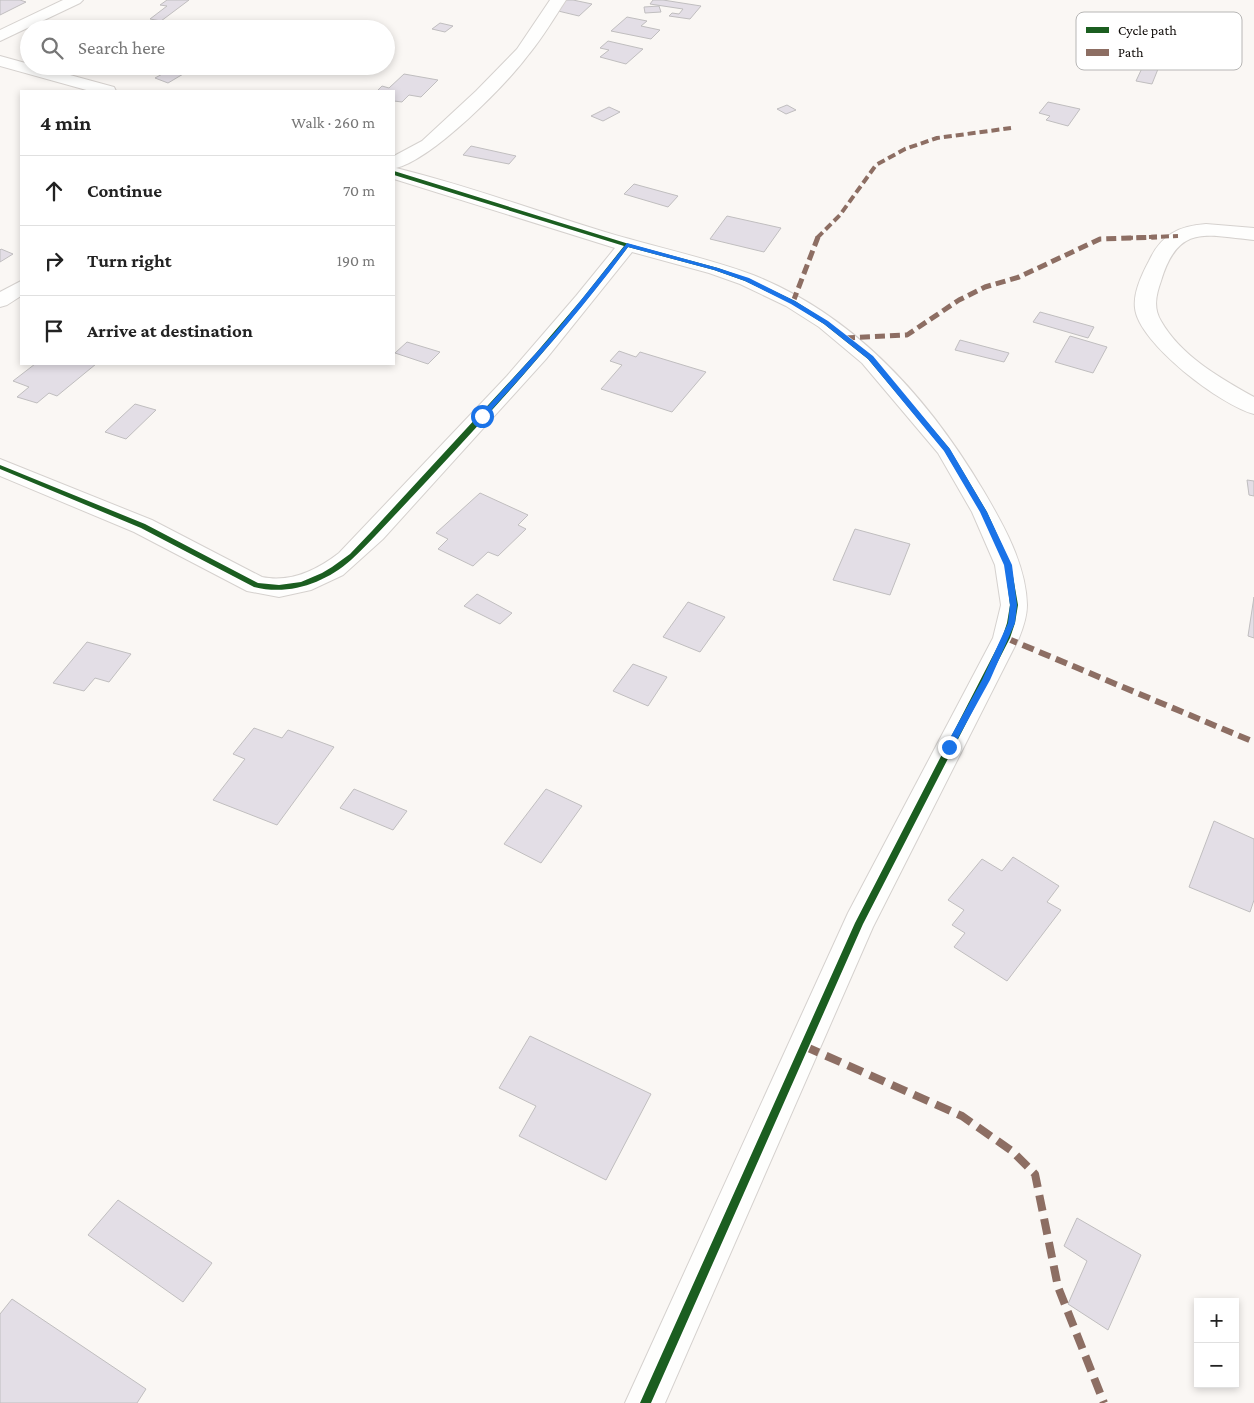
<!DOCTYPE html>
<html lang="en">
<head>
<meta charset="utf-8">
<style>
  body { margin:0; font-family:"Crimson Pro",serif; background:#f6f6f6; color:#222 }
  .controls { position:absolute; right:15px; bottom:15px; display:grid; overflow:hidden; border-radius:0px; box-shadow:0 2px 8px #0003 }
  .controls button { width:45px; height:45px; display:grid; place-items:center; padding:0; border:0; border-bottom:1px solid #e0e0e0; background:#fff; color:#222; font:25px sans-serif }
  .stop { position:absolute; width:15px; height:15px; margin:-11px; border:4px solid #1a73e8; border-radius:50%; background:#fff }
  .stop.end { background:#1a73e8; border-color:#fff; box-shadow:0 1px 5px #0008 }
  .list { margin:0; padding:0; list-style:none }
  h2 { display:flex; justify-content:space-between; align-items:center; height:65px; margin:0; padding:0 20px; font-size:21px }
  h2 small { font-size:16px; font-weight:400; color:#767676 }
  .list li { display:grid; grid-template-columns:32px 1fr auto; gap:15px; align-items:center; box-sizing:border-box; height:70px; padding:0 20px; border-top:1px solid #e0e0e0 }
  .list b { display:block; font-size:19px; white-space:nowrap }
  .list em { font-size:16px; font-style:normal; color:#767676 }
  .icon { flex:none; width:28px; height:28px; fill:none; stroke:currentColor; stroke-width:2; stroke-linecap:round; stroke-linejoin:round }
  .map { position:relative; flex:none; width:1254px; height:1403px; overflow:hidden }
  .search { position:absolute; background:#fff; box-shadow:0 2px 8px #0003; left:20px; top:20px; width:375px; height:55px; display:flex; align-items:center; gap:12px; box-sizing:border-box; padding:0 18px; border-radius:28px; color:#767676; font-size:19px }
  .panel { position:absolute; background:#fff; box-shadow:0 2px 8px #0003; left:20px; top:90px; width:375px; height:275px; border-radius:0px }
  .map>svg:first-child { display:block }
  .building { fill:#e3dee6; stroke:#c0bebf }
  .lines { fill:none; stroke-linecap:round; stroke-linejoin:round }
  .street-casing { stroke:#d5d1ce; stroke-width:2 }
  .street { fill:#fefefd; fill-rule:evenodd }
  .quiet-far3 { stroke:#8d6e63; stroke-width:4; stroke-dasharray:8 4; stroke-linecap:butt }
  .quiet-far2 { stroke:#8d6e63; stroke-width:5; stroke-dasharray:10 5; stroke-linecap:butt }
  .quiet-far1 { stroke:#8d6e63; stroke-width:6; stroke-dasharray:12 6; stroke-linecap:butt }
  .quiet { stroke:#8d6e63; stroke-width:8; stroke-dasharray:16 8; stroke-linecap:butt }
  .cycleway-casing { stroke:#fff; stroke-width:3 }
  .cycleway { fill:#1b5e20; fill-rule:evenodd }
  .route { fill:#1a73e8 }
  .key { fill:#fff; stroke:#b7b6b5; stroke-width:1 }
  .key-label { font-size:14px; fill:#0f0b08 }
</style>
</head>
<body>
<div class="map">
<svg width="1254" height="1403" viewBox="0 0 1254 1403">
  <rect width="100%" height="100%" fill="#faf7f4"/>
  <g class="building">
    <polygon points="0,0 20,0 26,2 0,15"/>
    <polygon points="167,0 189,0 161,21 150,19 167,6 160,5"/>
    <polygon points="566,0 573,0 592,4 579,16 554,10"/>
    <polygon points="653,0 663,0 701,6 690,19 669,16 672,13 679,14 683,9 650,4"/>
    <polygon points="659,6 661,12 645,13 644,7"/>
    <polygon points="627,17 647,21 641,26 660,30 651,39 611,31"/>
    <polygon points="297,23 318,29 286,29"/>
    <polygon points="440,23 453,26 445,32 432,29"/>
    <polygon points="608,41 643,49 626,64 600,57 609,50 600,48"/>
    <polygon points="177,66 195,67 168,83 155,78"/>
    <polygon points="1143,66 1158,69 1152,84 1136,81"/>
    <polygon points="404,74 438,80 421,97 409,95 402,102 394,101 394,91 377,91 382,86 389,88"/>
    <polygon points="1048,102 1080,109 1068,126 1046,120 1050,116 1039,113"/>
    <polygon points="787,105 796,110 786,114 777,109"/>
    <polygon points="609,107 620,112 603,121 591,116"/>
    <polygon points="471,146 516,156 509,164 463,155"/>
    <polygon points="634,184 678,196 668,207 624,194"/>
    <polygon points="727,216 781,228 764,252 710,239"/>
    <polygon points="0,250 1,249 13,254 0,262"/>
    <polygon points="1040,312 1094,327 1088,338 1033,322"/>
    <polygon points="1070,336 1107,347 1093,373 1055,362"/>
    <polygon points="960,340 1009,353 1004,362 955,350"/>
    <polygon points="407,342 440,352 428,364 395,353"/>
    <polygon points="619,351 636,357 640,352 706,372 672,412 601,389 622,365 610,361"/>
    <polygon points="35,364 96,364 57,396 49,393 37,403 17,397 29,387 13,381"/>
    <polygon points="135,404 156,410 126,439 105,432"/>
    <polygon points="1247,480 1254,481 1254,496 1249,495"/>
    <polygon points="480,493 528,515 518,525 526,529 498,556 488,552 473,566 438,549 448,539 436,533"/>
    <polygon points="855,529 910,544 890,595 833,580"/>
    <polygon points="477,594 512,613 500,624 464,606"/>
    <polygon points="1254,597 1254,638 1248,636"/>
    <polygon points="688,602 725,617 700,652 663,637"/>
    <polygon points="87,642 131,654 109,682 95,678 84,691 53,683"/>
    <polygon points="633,664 667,677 648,706 613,691"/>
    <polygon points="254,728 282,738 288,730 334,747 277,825 213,800 245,759 233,754"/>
    <polygon points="354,789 407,811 393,830 340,808"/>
    <polygon points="546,789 582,806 541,863 504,844"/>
    <polygon points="1214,821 1254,839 1254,900 1250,912 1189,887"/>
    <polygon points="1013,857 1059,886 1047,902 1061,910 1007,981 954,947 965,933 952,925 964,910 948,900 982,859 1002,871"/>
    <polygon points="530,1036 651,1094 606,1180 519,1136 536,1106 499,1088"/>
    <polygon points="118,1200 212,1263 183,1302 88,1235"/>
    <polygon points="1077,1218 1141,1255 1108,1330 1068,1304 1087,1261 1064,1246"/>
    <polygon points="12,1299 146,1389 137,1403 0,1403 0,1314"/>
  </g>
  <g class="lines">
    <defs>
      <g id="street">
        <polygon points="63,0 83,0 80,3 0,41 0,30"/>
        <path d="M550,0H566C554,18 543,37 529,54C506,85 433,159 396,168C466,185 536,211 605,232C654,247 705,257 753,275C854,315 929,399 983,490C1003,524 1026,564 1027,605C1027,616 1023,628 1019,638L873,927L665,1403H625L848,913L993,638L1001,605L995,565L972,512L938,453L862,363L819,327L786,306L740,284L709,273L632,252L546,359L383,539L343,575L311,590L279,597L247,591L134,532L0,476V459L152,520L262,577C291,583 317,570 339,553L507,376L576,296L615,248L394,179V156L422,141L476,91L517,49Z"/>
        <polygon points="0,56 29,64 29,66 37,66 114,87 116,91 90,91 0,66"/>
        <path d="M1206,224L1254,228V240C1205,235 1178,224 1161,281C1156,295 1153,308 1161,321C1181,356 1220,378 1254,397V414C1222,406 1138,343 1135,308C1133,293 1142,274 1149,261C1161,235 1178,226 1206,224Z"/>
        <polygon points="21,281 21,296 7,305 0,307 0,292"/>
      </g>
    </defs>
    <use href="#street" class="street-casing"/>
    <use href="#street" class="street"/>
    <g class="quiet-far3">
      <polyline points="817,238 840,215 876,165 905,149 937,138 1011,128"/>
      <polyline points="1125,238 1178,236"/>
    </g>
    <g class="quiet-far2">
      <polyline points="793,302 818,237"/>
      <polyline points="845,338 907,335 959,300 985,287 1019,277 1100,239 1157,237"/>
    </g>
    <polyline class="quiet-far1" points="1006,638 1254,742"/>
    <polyline class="quiet" points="804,1046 962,1116 1012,1151 1035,1174 1058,1287 1104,1403"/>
    <defs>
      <path id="cycleway" d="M394,171L629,244L718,268L749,279L795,301L828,322L872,357L949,448L987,512L1011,565L1018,605L1015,623L1010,638L863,924L651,1403H640L855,923L1002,638L1007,623L1010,605L1005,565L981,512L944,450L868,359L824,324L791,303L745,281L714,270L628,247C551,349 464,442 376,535C368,543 360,552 351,560C325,583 289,596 254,587L141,528L0,469V465L145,524L258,583L279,585L301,582L322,573L332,567L350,554L372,531L536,353L582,299L624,246L394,175Z"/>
    </defs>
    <use href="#cycleway" class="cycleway-casing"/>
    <use href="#cycleway" class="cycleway"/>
  </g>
  <path class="route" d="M627,243L718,268L749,278L795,301L828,321L873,356L950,449L987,512L1012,565L1017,605L1015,623L990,680L952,749H946L945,747L982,680L1008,623L1010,605L1004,565L980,512L944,451L868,359L824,324L791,304L745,281L714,270L628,247C584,307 535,362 485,417L479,416L556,331Z"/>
  <rect x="1076" y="12" width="166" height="58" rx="8" class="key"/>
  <rect x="1086" y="27" width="23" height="6" fill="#1b5e20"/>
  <rect x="1086" y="49" width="23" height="7" fill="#8d6e63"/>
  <g class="key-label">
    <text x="1118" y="35">Cycle path</text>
    <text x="1118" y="57">Path</text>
  </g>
</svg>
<div class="controls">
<button>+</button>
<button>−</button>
</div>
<div class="stop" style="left:482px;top:416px"></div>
<div class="stop end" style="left:949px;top:747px"></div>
<div class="search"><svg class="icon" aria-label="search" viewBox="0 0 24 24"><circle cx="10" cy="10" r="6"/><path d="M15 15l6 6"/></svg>Search here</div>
<section class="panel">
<h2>4 min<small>Walk · 260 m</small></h2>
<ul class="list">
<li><svg class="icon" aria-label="ahead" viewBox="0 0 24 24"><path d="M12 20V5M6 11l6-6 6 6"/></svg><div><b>Continue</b></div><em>70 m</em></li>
<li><svg class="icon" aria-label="right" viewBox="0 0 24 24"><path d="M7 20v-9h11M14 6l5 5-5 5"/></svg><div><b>Turn right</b></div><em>190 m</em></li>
<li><svg class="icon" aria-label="arrive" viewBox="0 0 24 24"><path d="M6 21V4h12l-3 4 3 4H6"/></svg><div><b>Arrive at destination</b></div></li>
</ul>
</section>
</div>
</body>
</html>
